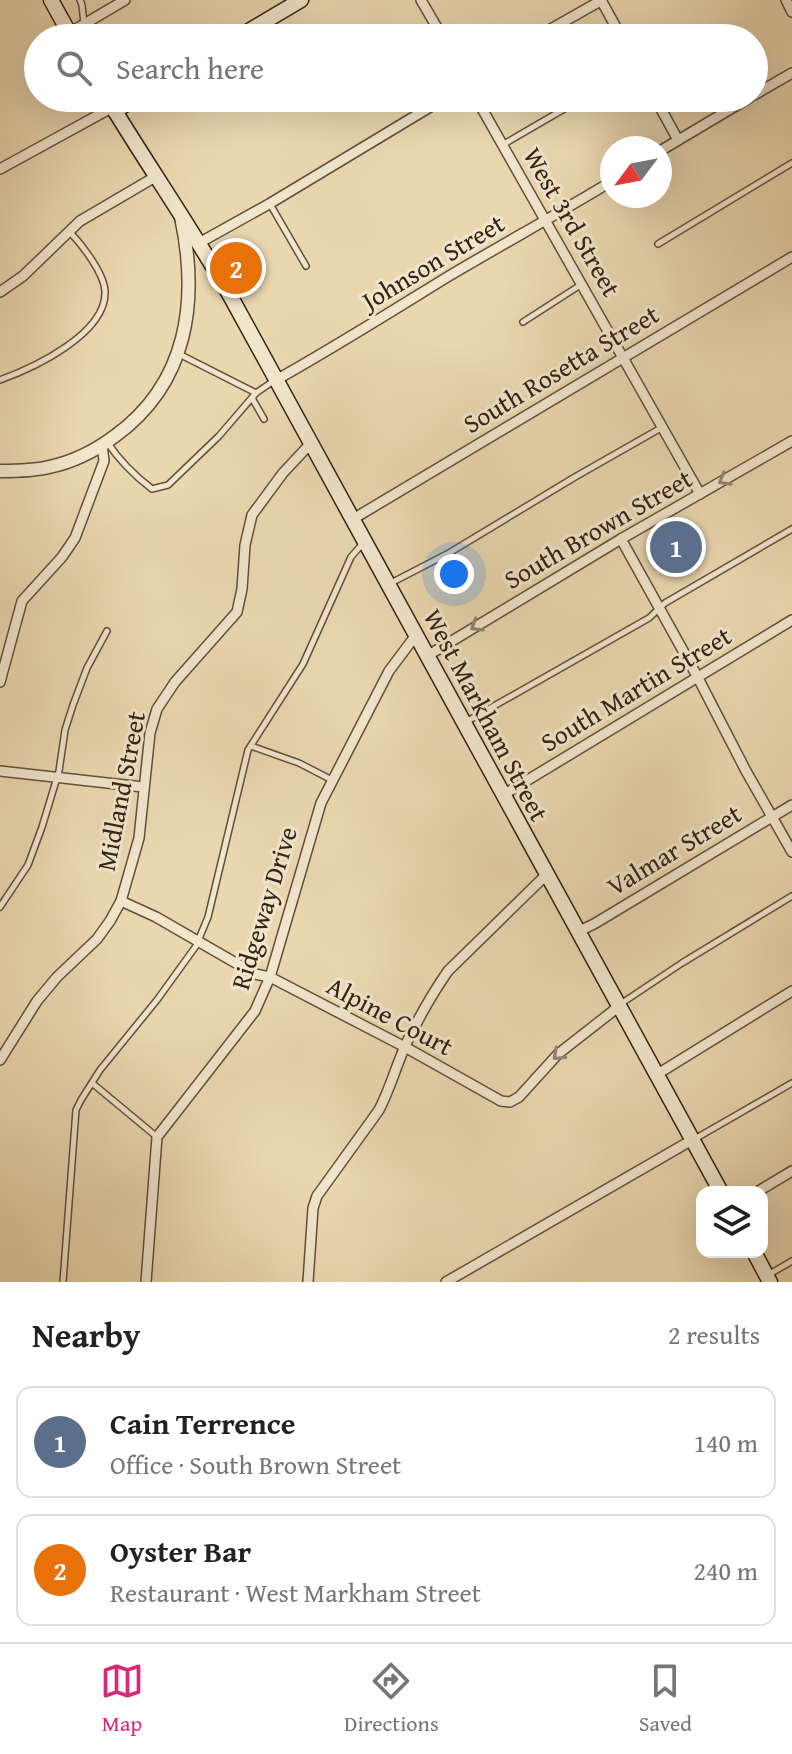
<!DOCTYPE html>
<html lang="en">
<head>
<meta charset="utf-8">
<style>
  body { margin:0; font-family:"Gentium Book Plus",serif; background:#f6f6f6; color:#222 }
  .controls { position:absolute; right:24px; bottom:24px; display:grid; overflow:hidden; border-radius:16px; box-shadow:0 8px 32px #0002 }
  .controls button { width:72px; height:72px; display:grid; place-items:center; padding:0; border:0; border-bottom:2px solid #e0e0e0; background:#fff; color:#222; font:40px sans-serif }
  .compass { position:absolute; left:600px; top:136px; width:72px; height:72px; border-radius:50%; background:#fff; box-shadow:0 8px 32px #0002; rotate:238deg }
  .you { position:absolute; left:454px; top:574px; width:28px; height:28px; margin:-20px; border:6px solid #fff; border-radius:50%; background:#1a73e8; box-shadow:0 0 0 12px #1a73e833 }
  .badge { display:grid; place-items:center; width:52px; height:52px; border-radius:50%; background:#db2777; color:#fff; font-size:26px; font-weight:700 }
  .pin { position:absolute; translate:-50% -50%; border:4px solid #fff; box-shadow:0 2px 8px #0006 }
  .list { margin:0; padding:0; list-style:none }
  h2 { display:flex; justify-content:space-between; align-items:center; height:104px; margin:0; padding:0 32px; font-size:34px }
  h2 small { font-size:26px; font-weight:400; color:#767676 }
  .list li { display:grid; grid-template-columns:52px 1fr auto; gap:24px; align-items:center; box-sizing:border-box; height:112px; margin:0 16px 16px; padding:0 16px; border:2px solid #e0e0e0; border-radius:16px }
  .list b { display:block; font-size:30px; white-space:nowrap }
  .list p { margin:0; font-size:26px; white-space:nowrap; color:#767676 }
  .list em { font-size:26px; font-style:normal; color:#767676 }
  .icon { flex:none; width:44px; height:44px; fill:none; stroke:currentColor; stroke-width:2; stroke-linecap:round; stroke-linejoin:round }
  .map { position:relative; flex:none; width:792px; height:1282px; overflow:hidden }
  .search { position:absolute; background:#fff; box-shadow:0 8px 32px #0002; left:24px; right:24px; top:24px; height:88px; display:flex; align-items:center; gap:20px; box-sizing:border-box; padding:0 28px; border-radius:44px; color:#767676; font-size:30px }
  .sheet { height:360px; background:#fff }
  nav { display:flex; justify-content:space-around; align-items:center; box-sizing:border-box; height:112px; border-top:2px solid #e0e0e0; background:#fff; font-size:22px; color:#767676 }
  nav a { display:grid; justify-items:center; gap:4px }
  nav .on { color:#db2777 }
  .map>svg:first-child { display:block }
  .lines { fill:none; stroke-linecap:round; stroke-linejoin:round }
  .service-casing { stroke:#624f3a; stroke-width:8 }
  .minor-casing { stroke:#624f3a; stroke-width:12 }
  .tertiary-casing { stroke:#624f3a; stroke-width:15 }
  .secondary-casing { stroke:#352213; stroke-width:17 }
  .service { stroke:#f1e5cc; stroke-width:5 }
  .minor { stroke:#f1e5cc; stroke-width:9 }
  .tertiary { stroke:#f1e5cc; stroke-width:12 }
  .secondary { stroke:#f1e5cc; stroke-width:14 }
  .oneway { stroke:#938470 }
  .labels { text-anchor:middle; stroke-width:6; stroke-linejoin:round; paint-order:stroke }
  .street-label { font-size:26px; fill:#352213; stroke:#f1e5cc }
</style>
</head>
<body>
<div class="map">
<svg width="792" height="1282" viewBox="0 0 792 1282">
  <rect width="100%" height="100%" fill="#ead7b0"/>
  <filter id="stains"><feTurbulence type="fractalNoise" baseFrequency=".0025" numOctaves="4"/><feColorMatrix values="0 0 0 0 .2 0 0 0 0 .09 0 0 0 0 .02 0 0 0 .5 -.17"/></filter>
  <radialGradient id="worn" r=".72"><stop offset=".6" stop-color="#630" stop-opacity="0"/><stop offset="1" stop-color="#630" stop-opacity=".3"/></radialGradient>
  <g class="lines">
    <defs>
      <g id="service">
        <polyline points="80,0 82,5 84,24"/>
        <polyline points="504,144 583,98"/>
        <polyline points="270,204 306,266"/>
        <polyline points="658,244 792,163"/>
        <polyline points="523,322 582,284"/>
        <polyline points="179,354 256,393 275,380"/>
        <path d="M0,380C33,368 107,334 105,291C104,273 82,245 70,232"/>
        <polyline points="252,398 264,419"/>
        <path d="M107,442C119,460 135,476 152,489L168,485L219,436L256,393"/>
        <polyline points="389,584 449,553 575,477 661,428"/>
        <polyline points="464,723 649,618 665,603 792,529"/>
        <polyline points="251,746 299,763 332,780"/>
        <polyline points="0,907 28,865 42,827 59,771 65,730 73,705 87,668 107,631"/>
        <polyline points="622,1003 682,963 792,896"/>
        <polyline points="92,1083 157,1137"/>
        <polyline points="693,1140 792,1083"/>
        <polyline points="768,1275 792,1261"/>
        <polyline points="63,1282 76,1110 81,1100 100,1070 157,1000 196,946 208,917 248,750 303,664 351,557 364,542"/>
      </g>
      <g id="minor">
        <polyline points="421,0 443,38"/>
        <polyline points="601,0 622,38"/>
        <polyline points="786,0 792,12"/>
        <polyline points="69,33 125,0"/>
        <polyline points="535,38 602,0"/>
        <polyline points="754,95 792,73"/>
        <polyline points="476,98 700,494"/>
        <polyline points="655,98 678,140"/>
        <polyline points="660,151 749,98"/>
        <polyline points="0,169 113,107"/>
        <polyline points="199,243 269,204 445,98"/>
        <polyline points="0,292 23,276 80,221 155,177"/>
        <path d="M276,380C335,347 392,311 449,276C503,244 558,214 612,181"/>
        <polyline points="353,519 792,257"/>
        <polyline points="621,539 697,676 746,771 792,852"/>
        <polyline points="427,656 621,539 792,441"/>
        <polyline points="0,682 22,601 62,557 75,538 104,461 102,445"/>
        <polyline points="0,771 143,787"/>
        <polyline points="503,795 792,620"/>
        <polyline points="121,901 156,917 255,974 270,977 405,1047 501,1101 510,1102 519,1097 558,1054 613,1011 618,1005"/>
        <polyline points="577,932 594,924 792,805"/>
        <polyline points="0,1060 37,1001 57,977 97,939 110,921 121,901 139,838 150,733 157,709 175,682 237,612 242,589 245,545 252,515 283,473 311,443"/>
        <polyline points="656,1075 792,991"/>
        <polyline points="757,1192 792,1171"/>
        <polyline points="146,1282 157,1137 255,1011 270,977 321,803 389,671 416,635"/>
        <path d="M308,1282L313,1208L317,1196L379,1110C390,1089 396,1066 406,1044C418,1019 432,994 448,971L546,875"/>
        <polyline points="446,1282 692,1140"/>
      </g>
      <path id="tertiary" d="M0,471C16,471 33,471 49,467C73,462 95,451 115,436C188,383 199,301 181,217"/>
      <g id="secondary">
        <polyline points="51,0 72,38"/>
        <polyline points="237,38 301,0"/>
        <path d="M107,98C148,166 193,230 232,299L721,1192"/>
        <polyline points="115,111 136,98"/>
        <polyline points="754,1252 770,1282"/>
      </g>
    </defs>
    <use href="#service" class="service-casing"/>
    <use href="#minor" class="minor-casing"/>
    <use href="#tertiary" class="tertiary-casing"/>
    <use href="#secondary" class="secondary-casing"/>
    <use href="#service" class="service"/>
    <use href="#minor" class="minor"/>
    <use href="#tertiary" class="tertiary"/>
    <use href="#secondary" class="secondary"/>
  </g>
  <defs><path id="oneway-chevron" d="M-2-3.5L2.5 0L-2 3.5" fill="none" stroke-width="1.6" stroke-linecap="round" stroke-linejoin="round" transform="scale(2)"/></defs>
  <g class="oneway">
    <use href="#oneway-chevron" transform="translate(724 480) rotate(150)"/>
    <use href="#oneway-chevron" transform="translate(476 626) rotate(149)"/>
    <use href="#oneway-chevron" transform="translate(558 1055) rotate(138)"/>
  </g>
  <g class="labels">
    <g class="street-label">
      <text transform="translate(572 222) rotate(60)" y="9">West 3rd Street</text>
      <text transform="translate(433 262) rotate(-31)" y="9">Johnson Street</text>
      <text transform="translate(561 369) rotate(-31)" y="9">South Rosetta Street</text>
      <text transform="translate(598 529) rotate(-30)" y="9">South Brown Street</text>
      <text transform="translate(636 689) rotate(-31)" y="9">South Martin Street</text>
      <text transform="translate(486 715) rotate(62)" y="9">West Markham Street</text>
      <text transform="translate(121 791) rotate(-79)" y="9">Midland Street</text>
      <text transform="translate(674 850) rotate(-31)" y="9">Valmar Street</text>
      <text transform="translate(264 908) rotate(-73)" y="9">Ridgeway Drive</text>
      <text transform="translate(390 1016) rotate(28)" y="9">Alpine Court</text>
    </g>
  </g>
  <rect width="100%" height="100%" filter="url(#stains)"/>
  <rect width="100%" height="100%" fill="url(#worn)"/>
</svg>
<div class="controls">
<button><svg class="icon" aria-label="layers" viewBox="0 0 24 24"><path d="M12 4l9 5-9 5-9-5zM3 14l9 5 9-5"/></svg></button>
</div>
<svg class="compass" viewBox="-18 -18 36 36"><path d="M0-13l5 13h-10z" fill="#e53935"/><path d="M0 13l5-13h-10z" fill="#767676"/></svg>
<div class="you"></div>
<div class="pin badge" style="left:676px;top:547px;background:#5c6f8a">1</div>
<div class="pin badge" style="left:236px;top:268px;background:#e8710a">2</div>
<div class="search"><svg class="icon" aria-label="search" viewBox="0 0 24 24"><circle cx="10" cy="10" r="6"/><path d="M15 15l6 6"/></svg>Search here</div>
</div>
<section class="sheet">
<h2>Nearby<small>2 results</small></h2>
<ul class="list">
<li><span class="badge" style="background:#5c6f8a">1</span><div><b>Cain Terrence</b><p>Office · South Brown Street</p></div><em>140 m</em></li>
<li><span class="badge" style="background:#e8710a">2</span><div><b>Oyster Bar</b><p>Restaurant · West Markham Street</p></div><em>240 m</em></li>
</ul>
</section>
<nav>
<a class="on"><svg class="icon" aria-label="map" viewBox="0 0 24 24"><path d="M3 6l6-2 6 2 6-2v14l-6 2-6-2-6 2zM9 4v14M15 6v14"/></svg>Map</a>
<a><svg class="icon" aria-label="directions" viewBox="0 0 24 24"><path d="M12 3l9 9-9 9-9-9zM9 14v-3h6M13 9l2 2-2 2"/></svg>Directions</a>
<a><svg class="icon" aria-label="saved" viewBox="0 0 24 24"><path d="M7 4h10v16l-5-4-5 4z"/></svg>Saved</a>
</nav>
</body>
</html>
